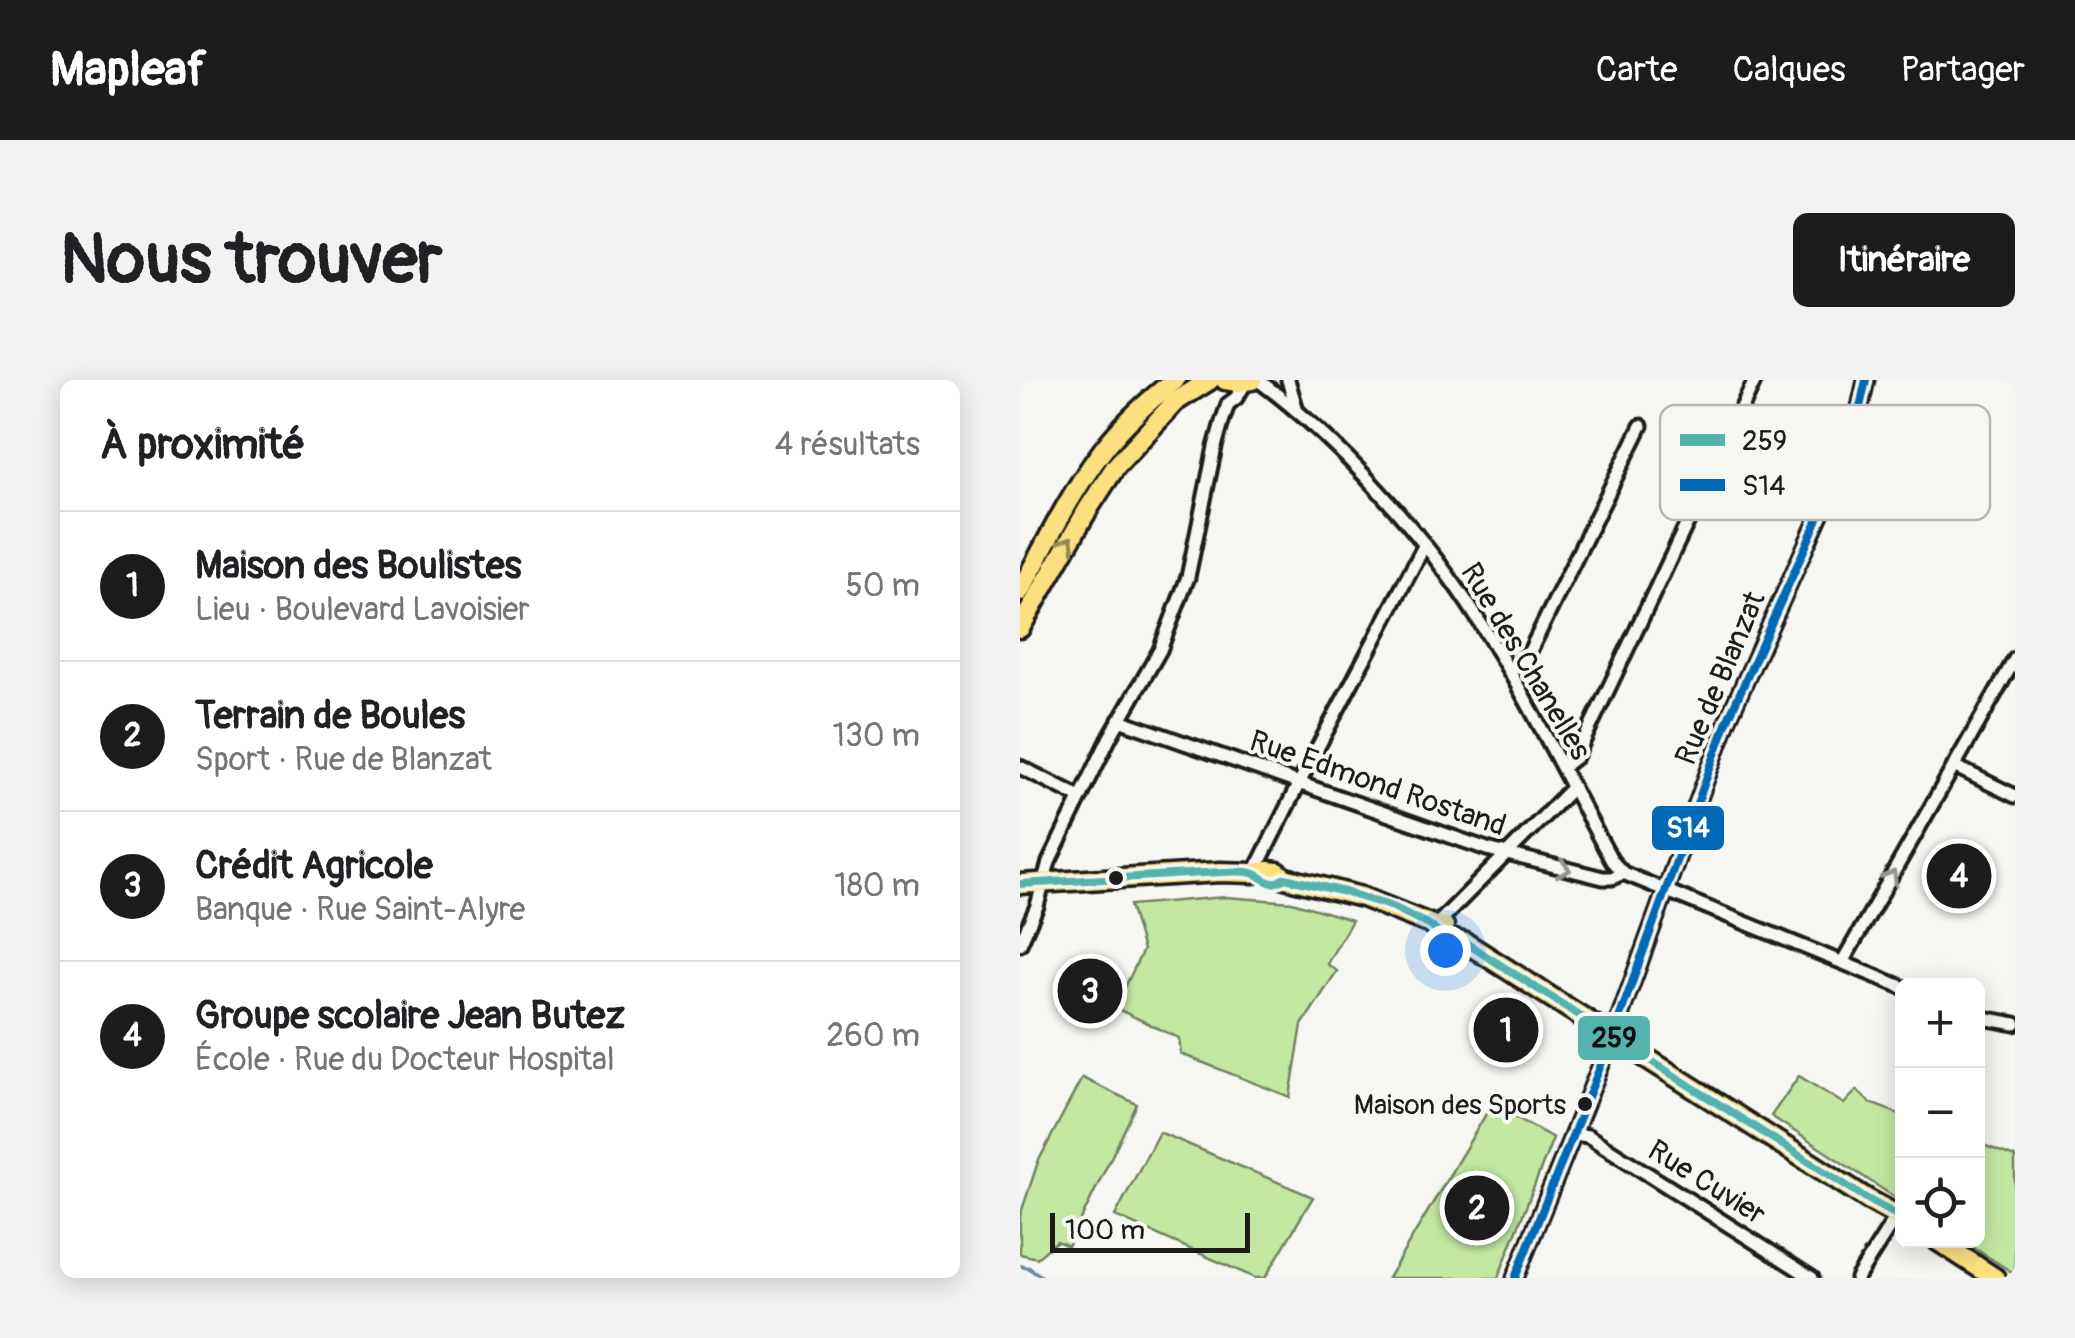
<!DOCTYPE html>
<html lang="fr">
<head>
<meta charset="utf-8">
<style>
  body { margin:0; font-family:Pangolin,sans-serif; background:#f2f2f2; color:#202124 }
  .controls { position:absolute; right:30px; bottom:30px; display:grid; overflow:hidden; border-radius:15px; box-shadow:0 5px 25px #0003 }
  .controls button { width:90px; height:90px; display:grid; place-items:center; padding:0; border:0; border-bottom:2px solid #e0e0e0; background:#fff; color:#202124; font:50px sans-serif }
  .scale { position:absolute; left:30px; bottom:25px; width:200px; box-sizing:border-box; padding-left:10px; border:5px solid #1c1c1c; border-top:0; font-size:28px; line-height:35px; white-space:nowrap; color:#1c1c1c; -webkit-text-stroke:8px #f6f6f2; paint-order:stroke }
  .you { position:absolute; left:425px; top:570px; width:35px; height:35px; margin:-25px; border:8px solid #fff; border-radius:50%; background:#1a73e8; box-shadow:0 0 0 15px #1a73e833 }
  .badge { display:grid; place-items:center; width:65px; height:65px; border-radius:50%; background:#1c1c1c; color:#fff; font-size:32px; font-weight:700 }
  .pin { position:absolute; translate:-50% -50%; border:5px solid #fff; box-shadow:0 2px 10px #0006 }
  .list { margin:0; padding:0; list-style:none }
  h2 { display:flex; justify-content:space-between; align-items:center; height:130px; margin:0; padding:0 40px; font-size:42px }
  h2 small { font-size:32px; font-weight:400; color:#757577 }
  .list li { display:grid; grid-template-columns:65px 1fr auto; gap:30px; align-items:center; box-sizing:border-box; height:150px; padding:0 40px; border-top:2px solid #e0e0e0 }
  .list b { display:block; font-size:38px; white-space:nowrap }
  .list p { margin:0; font-size:32px; white-space:nowrap; color:#757577 }
  .list em { font-size:32px; font-style:normal; color:#757577 }
  .icon { flex:none; width:55px; height:55px; fill:none; stroke:currentColor; stroke-width:2; stroke-linecap:round; stroke-linejoin:round }
  .map { position:relative; flex:none; width:995px; height:898px; overflow:hidden; border-radius:15px }
  header { display:flex; align-items:center; gap:60px; box-sizing:border-box; height:140px; padding:0 50px; background:#1c1c1c; color:#fff }
  header strong { font-size:48px }
  nav { display:flex; gap:55px; margin-inline-start:auto; font-size:35px }
  .intro { display:flex; align-items:center; justify-content:space-between; box-sizing:border-box; height:240px; padding:0 60px }
  h1 { margin:0; font-size:70px }
  .button { padding:25px 45px; border-radius:15px; background:#1c1c1c; color:#fff; font-size:35px; font-weight:700 }
  main { display:flex; gap:60px; padding:0 60px }
  aside { flex:1; background:#fff; border-radius:15px; box-shadow:0 5px 25px #0003 }
  .map>svg:first-child { display:block }
  .green { fill:#c4e8a2; stroke:#70825f; stroke-width:2.5 }
  .lines { fill:none; stroke-linecap:round; stroke-linejoin:round }
  .stream { stroke:#698aa2; stroke-width:4 }
  .minor-casing { stroke:#1c1c1c; stroke-width:19 }
  .tertiary-casing { stroke:#1c1c1c; stroke-width:21 }
  .primary-casing { stroke:#1c1c1c; stroke-width:25 }
  .minor { stroke:#f6f6f2; stroke-width:11 }
  .tertiary { stroke:#f6f6f2; stroke-width:14 }
  .primary { stroke:#fce080; stroke-width:18 }
  .bus-1-casing { stroke:#f6f6f2; stroke-width:15 }
  .bus-2-casing { stroke:#f6f6f2; stroke-width:15 }
  .bus-1 { stroke:#54b3ad; stroke-width:8 }
  .bus-2 { stroke:#0069b5; stroke-width:8 }
  .oneway { stroke:#978853 }
  .oneway2 { stroke:#949492 }
  .bus-dot { fill:#1c1c1c; stroke:#f6f6f2; stroke-width:4 }
  .labels { text-anchor:middle; stroke-width:8; stroke-linejoin:round; paint-order:stroke }
  .bus-label { font-size:28px; fill:#1c1c1c; stroke:#f6f6f2; text-anchor:end }
  .street-label { font-size:30px; fill:#1c1c1c; stroke:#f6f6f2 }
  .key { fill:#f6f6f2; stroke:#b5b5b2; stroke-width:2.5 }
  .key-label { font-size:28px; fill:#1c1c1c }
  .line-badge { stroke:#f6f6f2; stroke-width:4 }
  .badge-label { font-size:28px; text-anchor:middle; font-weight:bold; fill:#fff }
  .pale-badge-label { font-size:28px; text-anchor:middle; font-weight:bold; fill:#111 }
</style>
</head>
<body>
<header>
<strong>Mapleaf</strong>
<nav><a>Carte</a><a>Calques</a><a>Partager</a></nav>
</header>
<div class="intro"><h1>Nous trouver</h1><a class="button">Itinéraire</a></div>
<main>
<aside>
<h2>À proximité<small>4 résultats</small></h2>
<ul class="list">
<li><span class="badge">1</span><div><b>Maison des Boulistes</b><p>Lieu · Boulevard Lavoisier</p></div><em>50 m</em></li>
<li><span class="badge">2</span><div><b>Terrain de Boules</b><p>Sport · Rue de Blanzat</p></div><em>130 m</em></li>
<li><span class="badge">3</span><div><b>Crédit Agricole</b><p>Banque · Rue Saint-Alyre</p></div><em>180 m</em></li>
<li><span class="badge">4</span><div><b>Groupe scolaire Jean Butez</b><p>École · Rue du Docteur Hospital</p></div><em>260 m</em></li>
</ul>
</aside>
<div class="map">
<svg width="995" height="898" viewBox="0 0 995 898">
  <rect width="100%" height="100%" fill="#f6f6f2"/>
  <filter id="ink" filterUnits="userSpaceOnUse"><feTurbulence type="fractalNoise" baseFrequency=".01" numOctaves="2"/><feDisplacementMap in="SourceGraphic" scale="20" xChannelSelector="R" yChannelSelector="G"/><feConvolveMatrix kernelMatrix="1 2 1 2 8 2 1 2 1" color-interpolation-filters="sRGB"/></filter>
  <g filter="url(#ink)">
    <g class="green">
      <polygon points="205,517 272,522 332,540 307,584 317,591 282,645 270,717 161,674 159,658 95,628 123,570 110,525"/>
      <polygon points="779,696 824,724 837,710 850,723 882,735 882,822 751,736"/>
      <polygon points="62,698 117,724 48,866 37,861 17,878 0,874 0,836 18,782"/>
      <polygon points="472,724 533,758 478,898 368,898"/>
      <polygon points="139,752 293,817 245,898 235,898 95,836"/>
      <polygon points="958,763 995,777 995,894 943,861 958,861"/>
    </g>
    <g class="lines">
      <polyline class="stream" points="0,886 9,888 23,898"/>
      <defs>
        <g id="minor">
          <path d="M238,0C319,60 405,155 459,241C508,318 548,401 592,481L603,493L882,607"/>
          <polyline points="268,0 276,27"/>
          <polyline points="490,291 509,273 621,46"/>
          <polyline points="99,340 467,469 583,498 592,498 603,493"/>
          <polyline points="934,386 995,416"/>
          <polyline points="0,387 60,417"/>
          <polyline points="543,387 556,377 735,0"/>
          <polyline points="234,493 279,403 404,166"/>
          <polyline points="415,546 553,407"/>
          <polyline points="0,564 17,526 29,482 90,357 140,270 168,197 195,67 202,42 208,24 216,18 227,1"/>
          <polyline points="823,581 995,279"/>
          <polyline points="958,637 995,644"/>
          <polyline points="554,754 568,756 792,898"/>
          <polyline points="837,898 877,835"/>
        </g>
        <polyline id="tertiary" points="495,898 593,655 706,344 832,63 846,0"/>
        <g id="primary">
          <polyline points="205,0 218,2 232,0"/>
          <path d="M0,211C26,164 50,113 83,70C103,44 129,20 155,0"/>
          <polyline points="0,248 68,129 96,86 155,22 190,0"/>
          <polyline points="0,504 201,492 234,493 248,491 258,492 265,498 342,517 415,546 424,546"/>
          <polyline points="415,546 422,557 446,563 849,820 882,838"/>
          <polyline points="918,861 975,898"/>
        </g>
      </defs>
      <use href="#minor" class="minor-casing"/>
      <use href="#tertiary" class="tertiary-casing"/>
      <use href="#primary" class="primary-casing"/>
      <use href="#minor" class="minor"/>
      <use href="#tertiary" class="tertiary"/>
      <use href="#primary" class="primary"/>
      <defs>
        <path id="bus-1" d="M0,504L201,492C211,492 226,490 235,494C249,500 248,508 265,498L325,512L373,527L411,546L422,557L446,563L849,820L882,838"/>
        <polyline id="bus-2" points="495,898 593,655 706,344 832,63 846,0"/>
      </defs>
      <use href="#bus-1" class="bus-1-casing"/>
      <use href="#bus-2" class="bus-2-casing"/>
      <use href="#bus-1" class="bus-1"/>
      <use href="#bus-2" class="bus-2"/>
    </g>
    <defs><path id="oneway-chevron" d="M-2-3.5L2.5 0L-2 3.5" fill="none" stroke-width="1.6" stroke-linecap="round" stroke-linejoin="round" transform="scale(2.5)"/></defs>
    <use class="oneway" href="#oneway-chevron" transform="translate(48 163) rotate(-60)"/>
    <g class="oneway2">
      <use href="#oneway-chevron" transform="translate(544 489) rotate(14)"/>
      <use href="#oneway-chevron" transform="translate(871 497) rotate(-60)"/>
    </g>
  </g>
  <g class="bus-dot">
    <circle cx="96" cy="498" r="9"/>
    <circle cx="565" cy="724" r="9"/>
  </g>
  <g class="labels">
    <g class="bus-label">
      <text x="546" y="734">Maison des Sports</text>
    </g>
    <g class="street-label">
      <text transform="translate(506 281) rotate(59)" y="10">Rue des Chanelles</text>
      <text transform="translate(700 298) rotate(-67)" y="10">Rue de Blanzat</text>
      <text transform="translate(358 403) rotate(19)" y="10">Rue Edmond Rostand</text>
      <text transform="translate(687 802) rotate(32)" y="10">Rue Cuvier</text>
    </g>
  </g>
  <rect x="640" y="25" width="330" height="115" rx="15" class="key"/>
  <rect x="660" y="54" width="45" height="12" fill="#54b3ad"/>
  <rect x="660" y="99" width="45" height="12" fill="#0069b5"/>
  <g class="key-label">
    <text x="722" y="70">259</text>
    <text x="722" y="115">S14</text>
  </g>
  <g class="line-badge">
    <rect x="630" y="424" width="76" height="48" rx="10" fill="#0069b5"/>
    <rect x="556" y="634" width="76" height="48" rx="10" fill="#54b3ad"/>
  </g>
  <g class="badge-label">
    <text x="668" y="457">S14</text>
  </g>
  <g class="pale-badge-label">
    <text x="594" y="667">259</text>
  </g>
</svg>
<div class="controls">
<button>+</button>
<button>−</button>
<button><svg class="icon" aria-label="locate" viewBox="0 0 24 24"><circle cx="12" cy="12" r="6"/><path d="M12 2v4M12 18v4M2 12h4M18 12h4"/></svg></button>
</div>
<div class="scale">100 m</div>
<div class="you"></div>
<div class="pin badge" style="left:486px;top:650px">1</div>
<div class="pin badge" style="left:457px;top:828px">2</div>
<div class="pin badge" style="left:70px;top:611px">3</div>
<div class="pin badge" style="left:939px;top:496px">4</div>
</div>
</main>
</body>
</html>
